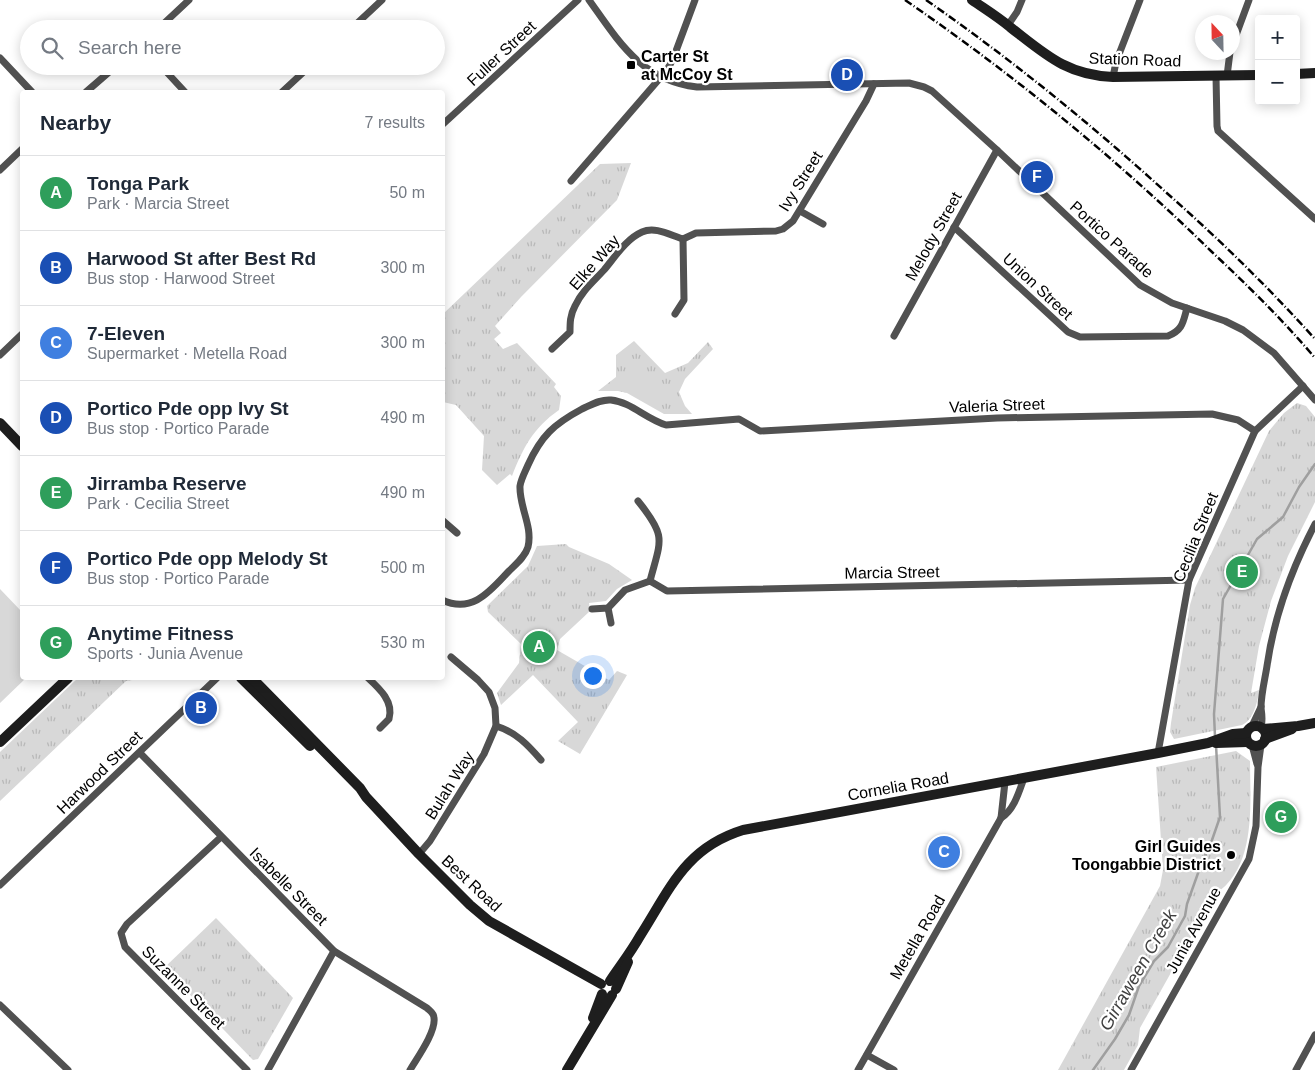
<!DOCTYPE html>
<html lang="en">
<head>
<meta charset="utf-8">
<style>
  body { margin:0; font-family:Helvetica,sans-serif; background:#f6f6f7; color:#1f2937 }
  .controls { position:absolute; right:15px; top:15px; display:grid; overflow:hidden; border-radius:5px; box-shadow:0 2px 12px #0003 }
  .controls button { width:45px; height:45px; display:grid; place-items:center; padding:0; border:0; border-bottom:1px solid #e0e1e3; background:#fff; color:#1f2937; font:25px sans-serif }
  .compass { position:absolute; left:1195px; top:15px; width:45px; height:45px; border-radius:50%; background:#fff; box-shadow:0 2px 12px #0003; rotate:338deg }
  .you { position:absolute; left:592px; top:675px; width:18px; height:18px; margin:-12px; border:4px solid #fff; border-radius:50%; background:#1a73e8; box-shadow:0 0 0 8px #1a73e833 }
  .badge { display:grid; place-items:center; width:32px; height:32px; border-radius:50%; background:#b45309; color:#fff; font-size:16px; font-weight:700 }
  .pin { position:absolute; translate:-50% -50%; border:2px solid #fff; box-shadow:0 1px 5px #0006 }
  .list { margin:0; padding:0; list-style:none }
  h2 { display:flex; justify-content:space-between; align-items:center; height:65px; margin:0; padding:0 20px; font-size:21px }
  h2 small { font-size:16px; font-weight:400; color:#747a83 }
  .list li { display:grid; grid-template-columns:32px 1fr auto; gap:15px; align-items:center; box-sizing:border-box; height:75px; padding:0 20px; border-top:1px solid #e0e1e3 }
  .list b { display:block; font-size:19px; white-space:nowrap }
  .list p { margin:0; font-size:16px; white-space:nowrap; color:#747a83 }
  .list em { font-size:16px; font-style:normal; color:#747a83 }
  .icon { flex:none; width:28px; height:28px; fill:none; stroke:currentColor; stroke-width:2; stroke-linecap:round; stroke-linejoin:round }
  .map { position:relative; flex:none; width:1315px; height:1070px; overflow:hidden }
  .search { position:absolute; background:#fff; box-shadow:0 2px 12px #0003; left:20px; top:20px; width:425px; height:55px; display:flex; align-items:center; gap:12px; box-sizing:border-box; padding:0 18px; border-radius:28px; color:#747a83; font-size:19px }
  .panel { position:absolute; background:#fff; box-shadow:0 2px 12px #0003; left:20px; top:90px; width:425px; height:590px; border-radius:5px }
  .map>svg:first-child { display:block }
  .grass { fill:url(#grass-tufts) }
  .pitch { fill:#d8d8d8 }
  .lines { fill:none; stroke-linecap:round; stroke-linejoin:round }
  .stream { stroke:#9f9f9f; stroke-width:2.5 }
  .street { stroke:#515151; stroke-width:7 }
  .secondary { stroke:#1e1e1e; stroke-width:10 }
  .rail { stroke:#000; stroke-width:2.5; stroke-dasharray:8 2.5 1 2.5; stroke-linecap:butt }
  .poi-dot { fill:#000; stroke:#fff; stroke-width:2 }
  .labels { text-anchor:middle; stroke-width:4.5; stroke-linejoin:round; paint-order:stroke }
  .street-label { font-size:16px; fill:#000; stroke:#fff }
  .poi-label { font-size:16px; font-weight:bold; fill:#000; stroke:#fff; text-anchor:start }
  .water-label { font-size:18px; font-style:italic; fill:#404040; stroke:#fff }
</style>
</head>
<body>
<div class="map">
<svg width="1315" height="1070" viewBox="0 0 1315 1070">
  <defs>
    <pattern id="grass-tufts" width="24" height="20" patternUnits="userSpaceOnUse" patternTransform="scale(1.25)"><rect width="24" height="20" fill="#d8d8d8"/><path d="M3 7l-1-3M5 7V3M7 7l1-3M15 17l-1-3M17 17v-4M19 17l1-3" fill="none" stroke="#b8b8b8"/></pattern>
  </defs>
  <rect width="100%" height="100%" fill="#fff"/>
  <g class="grass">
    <path d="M631,163L617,200L521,297L495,326L501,333L494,339L503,349L517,343L556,384L554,387L561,396L559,410C533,428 523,448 512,476L510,474L497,485L482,470L484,436L456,405L443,402V314L600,164Z"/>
    <polygon points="634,341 665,373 688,363 708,342 713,349 685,379 679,392 685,406 692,414 664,414 627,393 618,391 598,391 616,377 616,355"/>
    <path d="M1297,403L1306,406L1315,417V502L1288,556L1271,601L1259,646L1251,693L1259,690V692C1257,704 1253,720 1242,725L1174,739L1170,732L1171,723L1190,605L1195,588L1269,431L1284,413Z"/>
    <polygon points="566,544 569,547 609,564 632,580 617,589 606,601 589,603 590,611 560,639 557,650 609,680 617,671 627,675 580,754 558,741 578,722 533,675 501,705 497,693 519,663 521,644 488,612 487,606 528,566 537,546"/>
    <polygon points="78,678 129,678 132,680 126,681 0,801 0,752"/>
    <path d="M1236,751L1250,761C1250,804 1257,867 1215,894L1140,1028L1138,1045L1124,1070H1058L1160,886L1163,870L1156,767Z"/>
    <polygon points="216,918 293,998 258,1059 253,1060 164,968"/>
  </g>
  <g class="pitch">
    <polygon points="635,365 671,389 657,409 621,385"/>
    <polygon points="0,589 22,612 22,678 26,678 0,703"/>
  </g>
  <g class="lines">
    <g class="stream">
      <polyline points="1215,737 1214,714 1223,599 1257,539 1283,517 1299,487 1315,464"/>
      <polyline points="1093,1070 1115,1039 1129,1015 1139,986 1154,961 1168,947 1185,916 1187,904 1202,862 1212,840 1220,817 1216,745"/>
    </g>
    <g class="street">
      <path d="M589,0C619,42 641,80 697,87L909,83L924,87L932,91L997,150L1140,285L1172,303L1225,321L1243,330L1274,353L1315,400"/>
      <polyline points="1008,25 1017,12 1022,0"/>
      <polyline points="158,29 189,0"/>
      <polyline points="351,29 382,0"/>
      <polyline points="1232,46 1249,0"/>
      <polyline points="0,58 32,92"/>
      <polyline points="161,66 185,92"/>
      <polyline points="1216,76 1217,126 1218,131 1315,219"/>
      <polyline points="1227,76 1230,52"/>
      <polyline points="1113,77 1116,62 1140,0"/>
      <polyline points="86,92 116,66"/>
      <polyline points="282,92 310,66"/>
      <polyline points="442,125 578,0"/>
      <polyline points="0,170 22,149"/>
      <polyline points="571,181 667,70 673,59 695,0"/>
      <polyline points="800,211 823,224"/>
      <path d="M954,227L1068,332L1080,337L1168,336C1183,330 1183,322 1187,308"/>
      <polyline points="683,239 696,233 776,231 783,229 793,221 866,101 874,84"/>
      <polyline points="675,314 684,300 683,239"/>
      <polyline points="894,336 997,150"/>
      <path d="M552,349L570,332C570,323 570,315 575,306C582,291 593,282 604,270C615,257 626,239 642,232C655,226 670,235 683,239"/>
      <polyline points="0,355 22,334"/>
      <path d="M638,501C667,537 661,539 650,581"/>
      <polyline points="442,520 457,533"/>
      <path d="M442,600C473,614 490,591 509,571C516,564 525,557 528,547C533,526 519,507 520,486C521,479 525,472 528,465C541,436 554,424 582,409C591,405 601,399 611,400C631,402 646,419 666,425L739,419L760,431L997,418L1212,414L1238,420L1255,431"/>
      <polyline points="608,608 611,623"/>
      <polyline points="592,609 608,608 625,590 650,581 667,591 1189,580"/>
      <path d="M368,678C380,689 394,702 389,719L380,728"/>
      <path d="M496,726C516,732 528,745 541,760"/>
      <polyline points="1252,726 1261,707"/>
      <path d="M1261,727C1263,720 1262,715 1261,708C1261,694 1265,679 1267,666C1274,617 1292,568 1315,524"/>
      <polyline points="1252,745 1257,764"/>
      <path d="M140,753L334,951L427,1008C430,1011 434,1013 434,1018C436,1032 417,1058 410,1070"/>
      <polyline points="1158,753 1189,580 1255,431 1303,386"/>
      <path d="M1001,818C1014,810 1019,792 1024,778"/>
      <polyline points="221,837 127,924 121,933 125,947 247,1070"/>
      <polyline points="419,854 430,841 484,754 496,726 495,708 489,692 478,680 451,657"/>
      <polyline points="0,885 217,678"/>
      <polyline points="0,1005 68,1070"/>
      <polyline points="867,1055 894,1070"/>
      <polyline points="268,1070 334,951"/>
      <polyline points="858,1070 1001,818 1005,782"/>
      <polyline points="1131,1070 1249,859 1256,826 1258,767 1261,745"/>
      <polyline points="1296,1070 1315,1035"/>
    </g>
    <g class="secondary">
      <path d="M972,0C985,9 998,17 1010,27C1045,54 1066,75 1113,77L1259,75"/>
      <polyline points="1296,74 1315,73"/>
      <polyline points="0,423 22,446"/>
      <polyline points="241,678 310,746"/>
      <polyline points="252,678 360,788 366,797 419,854 470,905 489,921 601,984"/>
      <circle cx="1256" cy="736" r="10"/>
      <polyline points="1263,729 1298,726 1315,723"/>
      <polyline points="1265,739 1292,729"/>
      <polyline points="0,742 68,678"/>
      <polyline points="1216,743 1247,742"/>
      <path d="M610,981C620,966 631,952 640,936C670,889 685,848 743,830L1158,753L1208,743L1233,734L1246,733"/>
      <polyline points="616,989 628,962"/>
      <polyline points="593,1018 602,994"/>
      <polyline points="567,1070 612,995"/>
    </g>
    <g class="rail">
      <path d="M905,0C1014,75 1117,159 1212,252C1248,286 1283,320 1315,358"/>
      <path d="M926,0C1011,59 1092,125 1169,195C1220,240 1269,288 1315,339"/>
    </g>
  </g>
  <g class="poi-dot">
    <rect x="626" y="60" width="10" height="10" rx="2.5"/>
    <circle cx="1231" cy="855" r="5"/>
  </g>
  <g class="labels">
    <g class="street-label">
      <text transform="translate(501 53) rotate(-43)" y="6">Fuller Street</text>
      <text transform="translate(1135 59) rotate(2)" y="6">Station Road</text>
      <text transform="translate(800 181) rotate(-58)" y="6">Ivy Street</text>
      <text transform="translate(933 236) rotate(-61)" y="6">Melody Street</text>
      <text transform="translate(1112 239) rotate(42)" y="6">Portico Parade</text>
      <text transform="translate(594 262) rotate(-49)" y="6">Elke Way</text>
      <text transform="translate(1038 286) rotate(43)" y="6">Union Street</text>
      <text transform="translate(997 405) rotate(-2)" y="6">Valeria Street</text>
      <text transform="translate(1195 537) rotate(-68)" y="6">Cecilia Street</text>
      <text transform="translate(892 572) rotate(-1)" y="6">Marcia Street</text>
      <text transform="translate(99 772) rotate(-44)" y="6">Harwood Street</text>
      <text transform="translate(449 785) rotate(-58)" y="6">Bulah Way</text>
      <text transform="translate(898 786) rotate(-10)" y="6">Cornelia Road</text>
      <text transform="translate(472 883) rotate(43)" y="6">Best Road</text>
      <text transform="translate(289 886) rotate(45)" y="6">Isabelle Street</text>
      <text transform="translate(1193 930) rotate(-61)" y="6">Junia Avenue</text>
      <text transform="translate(917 937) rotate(-60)" y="6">Metella Road</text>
      <text transform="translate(184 987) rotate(45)" y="6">Suzanne Street</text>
    </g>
    <g class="poi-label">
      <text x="641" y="62">Carter St<tspan x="641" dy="18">at McCoy St</tspan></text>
      <text x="1221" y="852" text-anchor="end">Girl Guides<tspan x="1221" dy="18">Toongabbie District</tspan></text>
    </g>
    <g class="water-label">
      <text transform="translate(1138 970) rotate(-60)" y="6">Girraween Creek</text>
    </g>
  </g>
</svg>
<div class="controls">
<button>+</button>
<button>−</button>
</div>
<svg class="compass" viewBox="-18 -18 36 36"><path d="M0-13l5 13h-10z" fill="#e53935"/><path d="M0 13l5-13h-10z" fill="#747a83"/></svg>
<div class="you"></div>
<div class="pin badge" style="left:539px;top:647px;background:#2e9e5b">A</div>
<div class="pin badge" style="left:201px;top:708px;background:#1a4fb4">B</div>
<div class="pin badge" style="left:944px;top:852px;background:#3f7fe0">C</div>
<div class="pin badge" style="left:847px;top:75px;background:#1a4fb4">D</div>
<div class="pin badge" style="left:1242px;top:572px;background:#2e9e5b">E</div>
<div class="pin badge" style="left:1037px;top:177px;background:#1a4fb4">F</div>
<div class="pin badge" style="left:1281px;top:817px;background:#2e9e5b">G</div>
<div class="search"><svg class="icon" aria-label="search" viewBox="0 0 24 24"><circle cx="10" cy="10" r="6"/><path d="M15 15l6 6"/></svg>Search here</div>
<section class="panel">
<h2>Nearby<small>7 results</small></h2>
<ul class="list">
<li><span class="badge" style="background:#2e9e5b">A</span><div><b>Tonga Park</b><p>Park · Marcia Street</p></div><em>50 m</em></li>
<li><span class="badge" style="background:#1a4fb4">B</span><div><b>Harwood St after Best Rd</b><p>Bus stop · Harwood Street</p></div><em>300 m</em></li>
<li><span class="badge" style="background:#3f7fe0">C</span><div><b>7-Eleven</b><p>Supermarket · Metella Road</p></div><em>300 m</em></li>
<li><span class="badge" style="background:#1a4fb4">D</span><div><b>Portico Pde opp Ivy St</b><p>Bus stop · Portico Parade</p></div><em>490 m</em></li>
<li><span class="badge" style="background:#2e9e5b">E</span><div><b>Jirramba Reserve</b><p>Park · Cecilia Street</p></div><em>490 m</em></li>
<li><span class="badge" style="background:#1a4fb4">F</span><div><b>Portico Pde opp Melody St</b><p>Bus stop · Portico Parade</p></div><em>500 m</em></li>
<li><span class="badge" style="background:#2e9e5b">G</span><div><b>Anytime Fitness</b><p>Sports · Junia Avenue</p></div><em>530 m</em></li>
</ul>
</section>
</div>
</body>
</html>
